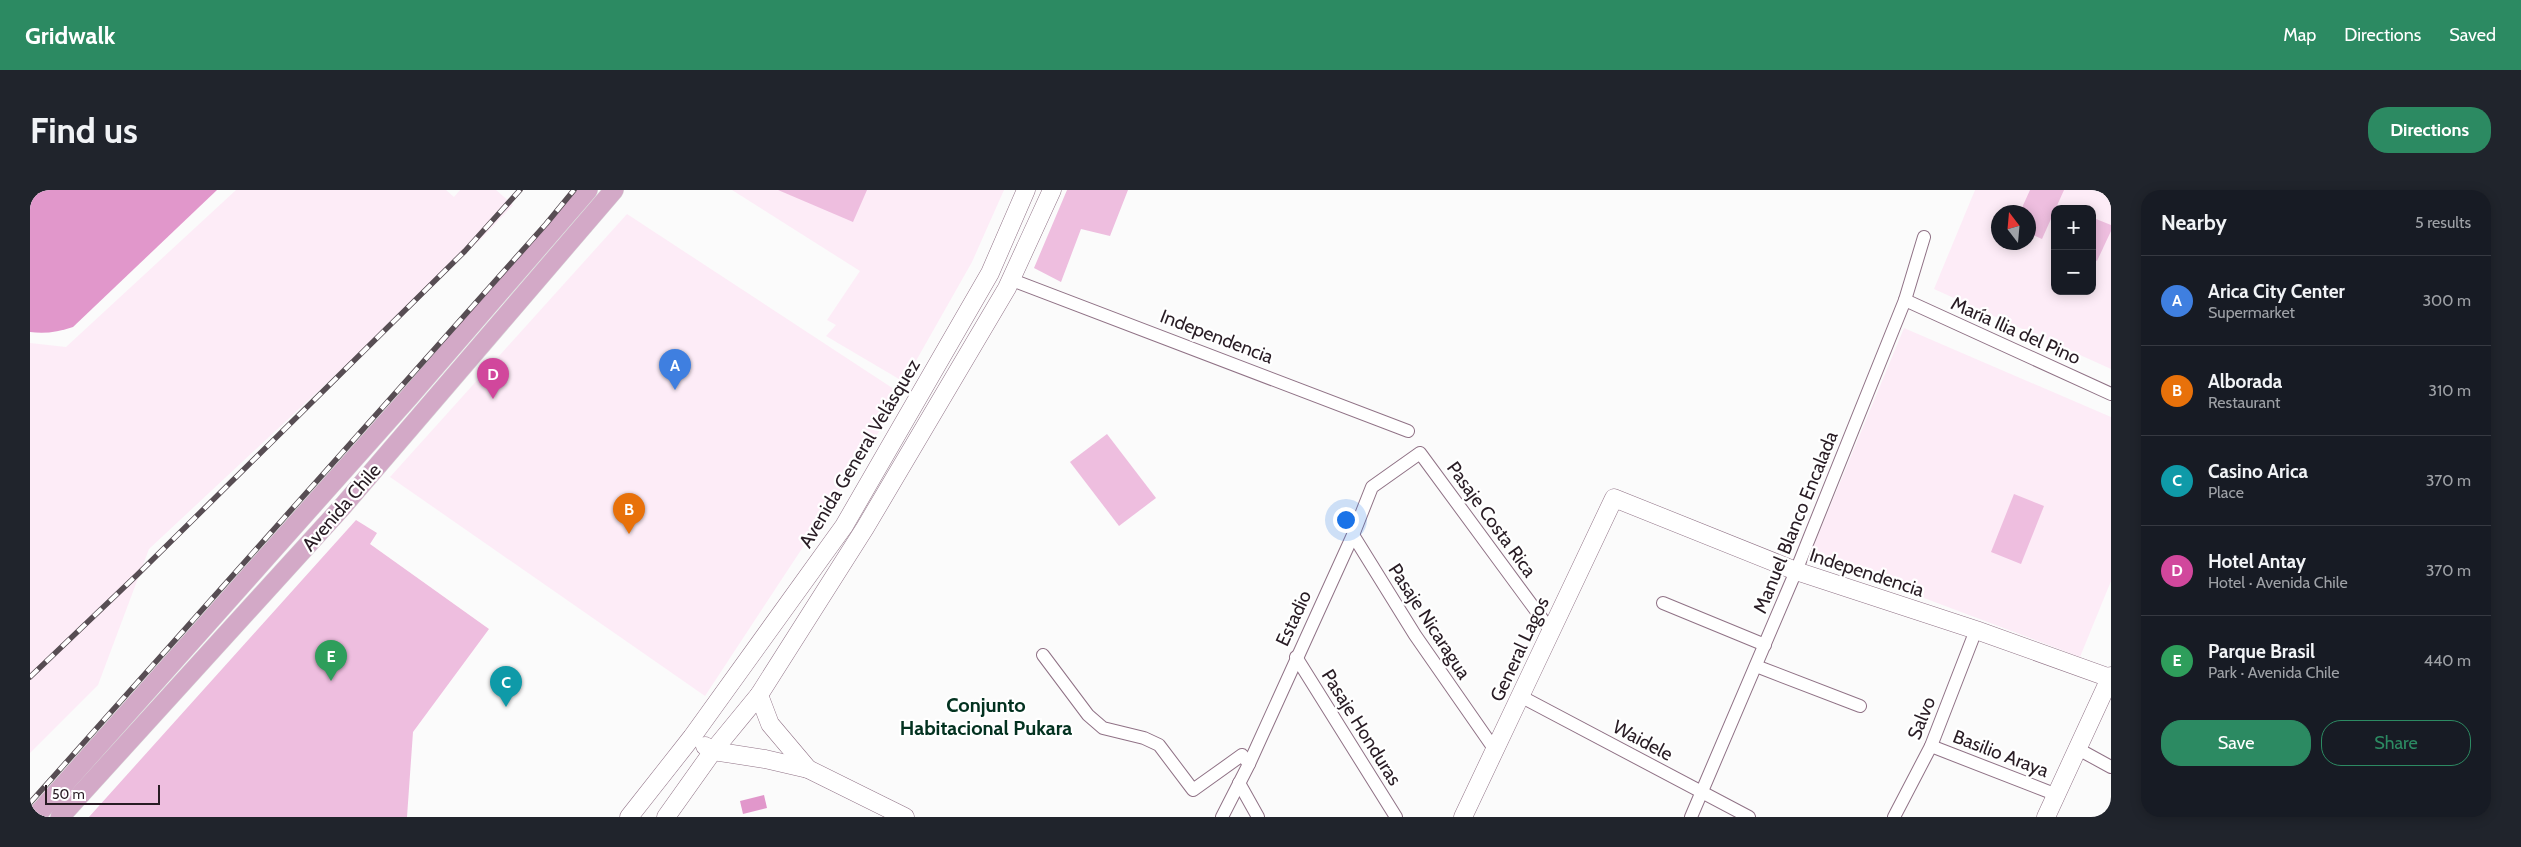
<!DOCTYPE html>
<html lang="en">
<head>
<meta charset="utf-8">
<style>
  body { margin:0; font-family:Cabin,sans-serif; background:#20242c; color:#f1f3f6 }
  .controls { position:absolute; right:15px; top:15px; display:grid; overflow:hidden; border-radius:10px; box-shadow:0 2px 12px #0003 }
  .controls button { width:45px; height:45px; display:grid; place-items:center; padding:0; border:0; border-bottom:1px solid #363941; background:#171b24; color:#f1f3f6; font:25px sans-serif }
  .compass { position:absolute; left:1961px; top:15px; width:45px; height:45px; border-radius:50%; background:#171b24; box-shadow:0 2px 12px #0003; rotate:344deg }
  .scale { position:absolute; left:15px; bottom:12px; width:115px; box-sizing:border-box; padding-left:5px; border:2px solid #281c24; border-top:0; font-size:14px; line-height:18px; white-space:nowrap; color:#281c24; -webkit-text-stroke:4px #fff; paint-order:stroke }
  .you { position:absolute; left:1315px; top:329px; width:18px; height:18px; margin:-12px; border:4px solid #fff; border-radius:50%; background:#1a73e8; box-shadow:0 0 0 8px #1a73e833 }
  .badge { display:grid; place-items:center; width:32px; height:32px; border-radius:50%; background:#2c8a62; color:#fff; font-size:16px; font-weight:700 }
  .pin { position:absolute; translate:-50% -41px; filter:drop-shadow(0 1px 2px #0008) }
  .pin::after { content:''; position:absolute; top:26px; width:18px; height:15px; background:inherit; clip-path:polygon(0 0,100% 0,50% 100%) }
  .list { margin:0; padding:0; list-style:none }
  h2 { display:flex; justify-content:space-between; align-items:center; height:65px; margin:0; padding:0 20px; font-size:21px }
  h2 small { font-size:16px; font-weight:400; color:#9ea1a6 }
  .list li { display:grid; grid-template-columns:32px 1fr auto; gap:15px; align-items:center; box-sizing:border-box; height:90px; padding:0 20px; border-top:1px solid #363941 }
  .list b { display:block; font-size:19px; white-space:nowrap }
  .list p { margin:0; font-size:16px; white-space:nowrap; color:#9ea1a6 }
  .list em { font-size:16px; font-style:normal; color:#9ea1a6 }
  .actions { display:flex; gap:10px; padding:15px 20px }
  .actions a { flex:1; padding:11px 0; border:1px solid #2c8a62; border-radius:20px; text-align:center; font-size:18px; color:#2c8a62 }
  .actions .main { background:#2c8a62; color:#fff }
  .map { position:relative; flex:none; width:2081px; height:627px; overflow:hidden; border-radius:20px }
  header { display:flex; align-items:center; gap:30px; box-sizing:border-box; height:70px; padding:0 25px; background:#2c8a62; color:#fff }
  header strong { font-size:24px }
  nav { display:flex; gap:28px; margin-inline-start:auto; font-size:18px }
  .intro { display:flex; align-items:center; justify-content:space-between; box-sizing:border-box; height:120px; padding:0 30px }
  h1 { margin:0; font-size:35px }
  .button { padding:12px 22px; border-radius:20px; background:#2c8a62; color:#fff; font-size:18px; font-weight:700 }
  main { display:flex; gap:30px; padding:0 30px }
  aside { flex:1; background:#171b24; border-radius:20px; box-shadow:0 2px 12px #0003 }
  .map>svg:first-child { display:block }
  .built { fill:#fdecf7; fill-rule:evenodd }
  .green { fill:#eebedf }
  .water { fill:#e197cb }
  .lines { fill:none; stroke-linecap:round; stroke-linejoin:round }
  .street-casing { stroke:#907286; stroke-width:14 }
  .secondary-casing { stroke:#907286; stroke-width:19 }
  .primary-casing { stroke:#d8d6d8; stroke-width:20 }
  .street { stroke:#fff; stroke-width:12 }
  .secondary { stroke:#fff; stroke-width:18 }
  .primary { stroke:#d3a9c7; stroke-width:19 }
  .rail-casing { stroke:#574d53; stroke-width:5.5 }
  .rail { stroke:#fff; stroke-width:4; stroke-dasharray:11; stroke-linecap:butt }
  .labels { text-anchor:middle; stroke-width:4.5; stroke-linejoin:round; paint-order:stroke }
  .street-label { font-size:19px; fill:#281c24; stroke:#fff }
  .neighbourhood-label { font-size:20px; font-weight:bold; fill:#033220; stroke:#fff }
</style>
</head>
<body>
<header>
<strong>Gridwalk</strong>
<nav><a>Map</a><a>Directions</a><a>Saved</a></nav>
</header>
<div class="intro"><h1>Find us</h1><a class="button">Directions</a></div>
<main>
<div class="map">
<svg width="2081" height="627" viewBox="0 0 2081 627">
  <rect width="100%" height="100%" fill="#fbfbfb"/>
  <g class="built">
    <polygon points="206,0 416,0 424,7 430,0 466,0 483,15 451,49 119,359 68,495 0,563 0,153 36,157"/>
    <polygon points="702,0 974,0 942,72 874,192 796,146 806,135 797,130 830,81"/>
    <path d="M1945,0H2081V179L1904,99ZM2025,19H2062V101H2025ZM1968,22H1998V52H1968Z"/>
    <polygon points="597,24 873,205 675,506 360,287"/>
    <polygon points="1874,138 2081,227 2081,391 2050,467 1780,365"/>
  </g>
  <g class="green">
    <polygon points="748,0 837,0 823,32"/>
    <polygon points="1037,0 1098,0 1080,46 1051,39 1031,92 1004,78"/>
    <polygon points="2000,0 2034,0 2012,49 1999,43 1998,22 1990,22"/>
    <polygon points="2066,29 2081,35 2081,41 2067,71 2062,69 2062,37"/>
    <polygon points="1077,244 1126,308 1089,336 1040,272"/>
    <polygon points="1984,304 2014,316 1991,374 1961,362"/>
    <polygon points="326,330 347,343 340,354 459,439 383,542 377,627 59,627"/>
  </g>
  <g class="water">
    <path d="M0,0H187L43,137C28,142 15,144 0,142Z"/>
    <polygon points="734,605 737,618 713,624 710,611"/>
  </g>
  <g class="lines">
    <defs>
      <g id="street">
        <polyline points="982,90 1378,241"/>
        <polyline points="1875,110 2081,204"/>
        <polyline points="1323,345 1385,445 1465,560"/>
        <polyline points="1633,413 1735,455"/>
        <polyline points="1013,465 1058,525 1073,538 1114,548 1129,555 1163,600 1212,565 1219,574"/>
        <polyline points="1266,467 1366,627"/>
        <polyline points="1726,476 1830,516"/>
        <polyline points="1490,506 1719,627"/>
        <polyline points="1901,556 2027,605"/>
        <polyline points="2048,559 2081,577"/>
        <polyline points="1209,593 1228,627"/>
        <polyline points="1192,627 1219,574 1323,345 1342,297 1390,263 1521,441"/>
        <polyline points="1661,627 1766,381 1875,110 1894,47"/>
        <polyline points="1864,627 1901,556 1946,440"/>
      </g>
      <g id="secondary">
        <polyline points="729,505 740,534 778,579"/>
        <polyline points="675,556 683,561 735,569 778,579 875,627"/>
        <polyline points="599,627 662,547 814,336 960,83 996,0"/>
        <polyline points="636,627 683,561 729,505 835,338 977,98 1022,0"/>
        <polyline points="1433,627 1584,308 1766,381 1946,440 2080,488"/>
        <polyline points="2016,627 2081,486"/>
      </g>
      <g id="primary">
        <polyline points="5,627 380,206 558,0"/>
        <polyline points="30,627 313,316 584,0"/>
      </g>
    </defs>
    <use href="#street" class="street-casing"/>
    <use href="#secondary" class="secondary-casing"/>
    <use href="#primary" class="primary-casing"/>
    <use href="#street" class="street"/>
    <use href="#secondary" class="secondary"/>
    <use href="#primary" class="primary"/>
    <defs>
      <g id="rail">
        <polyline points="0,487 108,384 435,61 490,0"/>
        <polyline points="0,613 516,34 544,0"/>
      </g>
    </defs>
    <use href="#rail" class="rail-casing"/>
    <use href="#rail" class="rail"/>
  </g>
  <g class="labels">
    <g class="street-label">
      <text transform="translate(1986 140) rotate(24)" y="7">María Ilia del Pino</text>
      <text transform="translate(1187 146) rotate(21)" y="7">Independencia</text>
      <text transform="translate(829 263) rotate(-59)" y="7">Avenida General Velásquez</text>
      <text transform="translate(311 317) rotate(-49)" y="7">Avenida Chile</text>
      <text transform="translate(1462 329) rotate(54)" y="7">Pasaje Costa Rica</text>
      <text transform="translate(1765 332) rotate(-68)" y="7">Manuel Blanco Encalada</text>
      <text transform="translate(1837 382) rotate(18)" y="7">Independencia</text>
      <text transform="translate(1263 428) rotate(-65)" y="7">Estadio</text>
      <text transform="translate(1400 431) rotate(57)" y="7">Pasaje Nicaragua</text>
      <text transform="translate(1489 459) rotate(-65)" y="7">General Lagos</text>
      <text transform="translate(1891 528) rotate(-68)" y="7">Salvo</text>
      <text transform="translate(1332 537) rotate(58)" y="7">Pasaje Honduras</text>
      <text transform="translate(1613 550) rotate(28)" y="7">Waidele</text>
      <text transform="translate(1971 563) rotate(21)" y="7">Basilio Araya</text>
    </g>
    <g class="neighbourhood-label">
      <text x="956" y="522">Conjunto<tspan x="956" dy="23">Habitacional Pukara</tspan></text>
    </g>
  </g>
</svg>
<div class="controls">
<button>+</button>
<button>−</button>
</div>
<svg class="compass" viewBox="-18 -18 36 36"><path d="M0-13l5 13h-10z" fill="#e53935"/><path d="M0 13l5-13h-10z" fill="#9ea1a6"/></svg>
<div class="scale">50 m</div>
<div class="you"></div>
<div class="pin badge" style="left:645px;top:200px;background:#3f7fe0">A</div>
<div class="pin badge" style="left:599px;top:344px;background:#e8710a">B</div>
<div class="pin badge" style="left:476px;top:517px;background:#0f9aa8">C</div>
<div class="pin badge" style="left:463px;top:209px;background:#d1479c">D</div>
<div class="pin badge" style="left:301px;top:491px;background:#2e9e5b">E</div>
</div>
<aside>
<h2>Nearby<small>5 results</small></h2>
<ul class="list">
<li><span class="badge" style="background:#3f7fe0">A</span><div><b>Arica City Center</b><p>Supermarket</p></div><em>300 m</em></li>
<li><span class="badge" style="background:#e8710a">B</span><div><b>Alborada</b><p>Restaurant</p></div><em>310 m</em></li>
<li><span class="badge" style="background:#0f9aa8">C</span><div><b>Casino Arica</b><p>Place</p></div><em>370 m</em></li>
<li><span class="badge" style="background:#d1479c">D</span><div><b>Hotel Antay</b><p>Hotel · Avenida Chile</p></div><em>370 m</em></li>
<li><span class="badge" style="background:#2e9e5b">E</span><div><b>Parque Brasil</b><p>Park · Avenida Chile</p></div><em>440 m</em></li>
</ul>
<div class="actions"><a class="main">Save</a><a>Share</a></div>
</aside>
</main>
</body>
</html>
